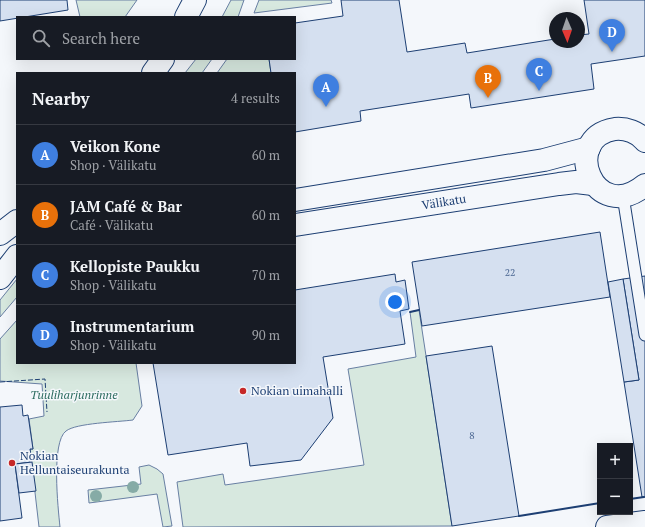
<!DOCTYPE html>
<html lang="en">
<head>
<meta charset="utf-8">
<style>
  body { margin:0; font-family:"PT Serif",serif; background:#20242c; color:#f1f3f6 }
  .controls { position:absolute; right:12px; bottom:12px; display:grid; overflow:hidden; border-radius:0px; box-shadow:0 4px 16px #0002 }
  .controls button { width:36px; height:36px; display:grid; place-items:center; padding:0; border:0; border-bottom:1px solid #363941; background:#171b24; color:#f1f3f6; font:20px sans-serif }
  .compass { position:absolute; left:549px; top:12px; width:36px; height:36px; border-radius:50%; background:#171b24; box-shadow:0 4px 16px #0002; rotate:178deg }
  .you { position:absolute; left:395px; top:302px; width:14px; height:14px; margin:-10px; border:3px solid #fff; border-radius:50%; background:#1a73e8; box-shadow:0 0 0 6px #1a73e833 }
  .badge { display:grid; place-items:center; width:26px; height:26px; border-radius:50%; background:#c62828; color:#fff; font-size:13px; font-weight:700 }
  .pin { position:absolute; translate:-50% -33px; filter:drop-shadow(0 1px 2px #0008) }
  .pin::after { content:''; position:absolute; top:21px; width:14px; height:12px; background:inherit; clip-path:polygon(0 0,100% 0,50% 100%) }
  .list { margin:0; padding:0; list-style:none }
  h2 { display:flex; justify-content:space-between; align-items:center; height:52px; margin:0; padding:0 16px; font-size:17px }
  h2 small { font-size:13px; font-weight:400; color:#9ea1a6 }
  .list li { display:grid; grid-template-columns:26px 1fr auto; gap:12px; align-items:center; box-sizing:border-box; height:60px; padding:0 16px; border-top:1px solid #363941 }
  .list b { display:block; font-size:15px; white-space:nowrap }
  .list p { margin:0; font-size:13px; white-space:nowrap; color:#9ea1a6 }
  .list em { font-size:13px; font-style:normal; color:#9ea1a6 }
  .icon { flex:none; width:22px; height:22px; fill:none; stroke:currentColor; stroke-width:2; stroke-linecap:round; stroke-linejoin:round }
  .map { position:relative; flex:none; width:645px; height:527px; overflow:hidden }
  .search { position:absolute; background:#171b24; box-shadow:0 4px 16px #0002; left:16px; top:16px; width:280px; height:44px; display:flex; align-items:center; gap:10px; box-sizing:border-box; padding:0 14px; border-radius:0px; color:#9ea1a6; font-size:15px }
  .panel { position:absolute; background:#171b24; box-shadow:0 4px 16px #0002; left:16px; top:72px; width:280px; height:292px; border-radius:0px }
  .map>svg:first-child { display:block }
  .green { fill:#d7e8df; stroke:#687fa3 }
  .building { fill:#d5e0f0; stroke:#1d3f73 }
  .lines { fill:none; stroke-linecap:round; stroke-linejoin:round }
  .lane-casing { stroke:#1d3f73; stroke-width:13 }
  .street-casing { stroke:#1d3f73; stroke-width:24 }
  .primary-casing { stroke:#1d3f73; stroke-width:24 }
  .lane { stroke:#f4f7fb; stroke-width:11 }
  .street { stroke:#f4f7fb; stroke-width:22 }
  .primary { stroke:#f4f7fb; stroke-width:22 }
  .fence { stroke:#1d3f73; stroke-width:1; stroke-dasharray:5 2; stroke-linecap:butt }
  .wall { stroke:#1d3f73; stroke-width:2 }
  .tree { fill:#86aba6 }
  .poi-dot { fill:#c62828; stroke:#f4f7fb; stroke-width:1.5 }
  .labels { text-anchor:middle; stroke-width:3; stroke-linejoin:round; paint-order:stroke }
  .number-label { font-size:10px; fill:#4b6792 }
  .street-label { font-size:12px; fill:#1d3f73; stroke:#f4f7fb }
  .poi-label { font-size:12px; fill:#1d3f73; stroke:#f4f7fb; text-anchor:start }
  .park-label { font-size:12px; font-style:italic; fill:#2c6c60; stroke:#f4f7fb }
</style>
</head>
<body>
<div class="map">
<svg width="645" height="527" viewBox="0 0 645 527">
  <rect width="100%" height="100%" fill="#f4f7fb"/>
  <g class="green">
    <polygon points="76,0 137,0 125,17 80,17"/>
    <polygon points="231,0 244,0 238,17 222,17"/>
    <polygon points="259,0 331,0 332,3 254,13"/>
    <polygon points="196,59 212,59 202,73 185,73"/>
    <polygon points="227,59 269,59 271,73 217,73"/>
    <polygon points="17,279 17,297 0,317 0,300"/>
    <polygon points="419,310 452,526 183,527 177,482 223,474 225,485 364,465 348,369 416,357 410,312"/>
    <path d="M17,320V363H136L142,406L133,420C118,422 76,423 66,431C51,442 58,508 60,527H39L30,449H33L29,419L44,416L42,384L0,381V339Z"/>
    <polygon points="149,465 157,469 163,474 172,526 163,527 157,494 89,503 88,490 141,484 139,467"/>
  </g>
  <g class="building">
    <polygon points="0,0 67,0 68,10 0,21"/>
    <polygon points="341,0 399,0 407,52 465,43 467,53 555,39 555,42 579,42 579,35 589,34 584,0 645,0 645,56 591,64 594,89 471,108 469,94 360,111 361,121 295,132 295,73 271,73 269,59 295,59 295,23 343,16"/>
    <polygon points="600,232 610,297 422,326 412,262"/>
    <polygon points="395,274 396,282 405,280 409,309 400,311 405,344 323,357 333,418 301,460 250,466 247,443 168,455 153,363 295,363 295,290"/>
    <polygon points="645,276 645,497 642,497 624,382 639,380 623,279"/>
    <polygon points="623,279 639,380 624,382 608,282"/>
    <polygon points="492,346 519,516 452,526 426,356"/>
    <polygon points="22,405 23,416 28,415 33,449 30,449 32,462 15,464 22,518 0,521 0,407"/>
    <polygon points="32,462 36,491 19,493 15,464"/>
  </g>
  <g class="lines">
    <defs>
      <polyline id="lane" points="623,196 645,335"/>
      <g id="street">
        <path d="M645,141C638,132 626,128 615,129C559,138 594,227 645,185"/>
        <polyline points="295,200 544,160 589,148"/>
        <polyline points="295,225 559,184 576,182 593,184"/>
        <polyline points="607,527 645,522"/>
      </g>
      <g id="primary">
        <polyline points="186,17 195,0"/>
        <polyline points="153,73 163,59"/>
        <polyline points="0,234 17,221"/>
        <polyline points="0,278 17,256"/>
      </g>
    </defs>
    <use href="#lane" class="lane-casing"/>
    <use href="#street" class="street-casing"/>
    <use href="#primary" class="primary-casing"/>
    <use href="#lane" class="lane"/>
    <use href="#street" class="street"/>
    <use href="#primary" class="primary"/>
    <polyline class="fence" points="0,382 45,379 47,412"/>
    <g class="wall">
      <polyline points="410,312 419,310"/>
      <polyline points="630,499 644,497"/>
      <polyline points="519,516 600,503"/>
    </g>
  </g>
  <g class="tree">
    <circle cx="133" cy="487" r="6"/>
    <circle cx="96" cy="496" r="6"/>
  </g>
  <g class="poi-dot">
    <circle cx="243" cy="391" r="4"/>
    <circle cx="12" cy="463" r="4"/>
  </g>
  <g class="labels">
    <g class="number-label">
      <text x="510" y="276">22</text>
      <text x="472" y="439">8</text>
    </g>
    <g class="street-label">
      <text transform="translate(444 202) rotate(-9)" y="4">Välikatu</text>
    </g>
    <g class="poi-label">
      <text x="251" y="395">Nokian uimahalli</text>
      <text x="20" y="460">Nokian<tspan x="20" dy="14">Helluntaiseurakunta</tspan></text>
    </g>
    <g class="park-label">
      <text x="74" y="399">Tuuliharjunrinne</text>
    </g>
  </g>
</svg>
<div class="controls">
<button>+</button>
<button>−</button>
</div>
<svg class="compass" viewBox="-18 -18 36 36"><path d="M0-13l5 13h-10z" fill="#e53935"/><path d="M0 13l5-13h-10z" fill="#9ea1a6"/></svg>
<div class="you"></div>
<div class="pin badge" style="left:326px;top:107px;background:#3f7fe0">A</div>
<div class="pin badge" style="left:488px;top:98px;background:#e8710a">B</div>
<div class="pin badge" style="left:539px;top:91px;background:#3f7fe0">C</div>
<div class="pin badge" style="left:612px;top:52px;background:#3f7fe0">D</div>
<div class="search"><svg class="icon" aria-label="search" viewBox="0 0 24 24"><circle cx="10" cy="10" r="6"/><path d="M15 15l6 6"/></svg>Search here</div>
<section class="panel">
<h2>Nearby<small>4 results</small></h2>
<ul class="list">
<li><span class="badge" style="background:#3f7fe0">A</span><div><b>Veikon Kone</b><p>Shop · Välikatu</p></div><em>60 m</em></li>
<li><span class="badge" style="background:#e8710a">B</span><div><b>JAM Café &amp; Bar</b><p>Café · Välikatu</p></div><em>60 m</em></li>
<li><span class="badge" style="background:#3f7fe0">C</span><div><b>Kellopiste Paukku</b><p>Shop · Välikatu</p></div><em>70 m</em></li>
<li><span class="badge" style="background:#3f7fe0">D</span><div><b>Instrumentarium</b><p>Shop · Välikatu</p></div><em>90 m</em></li>
</ul>
</section>
</div>
</body>
</html>
